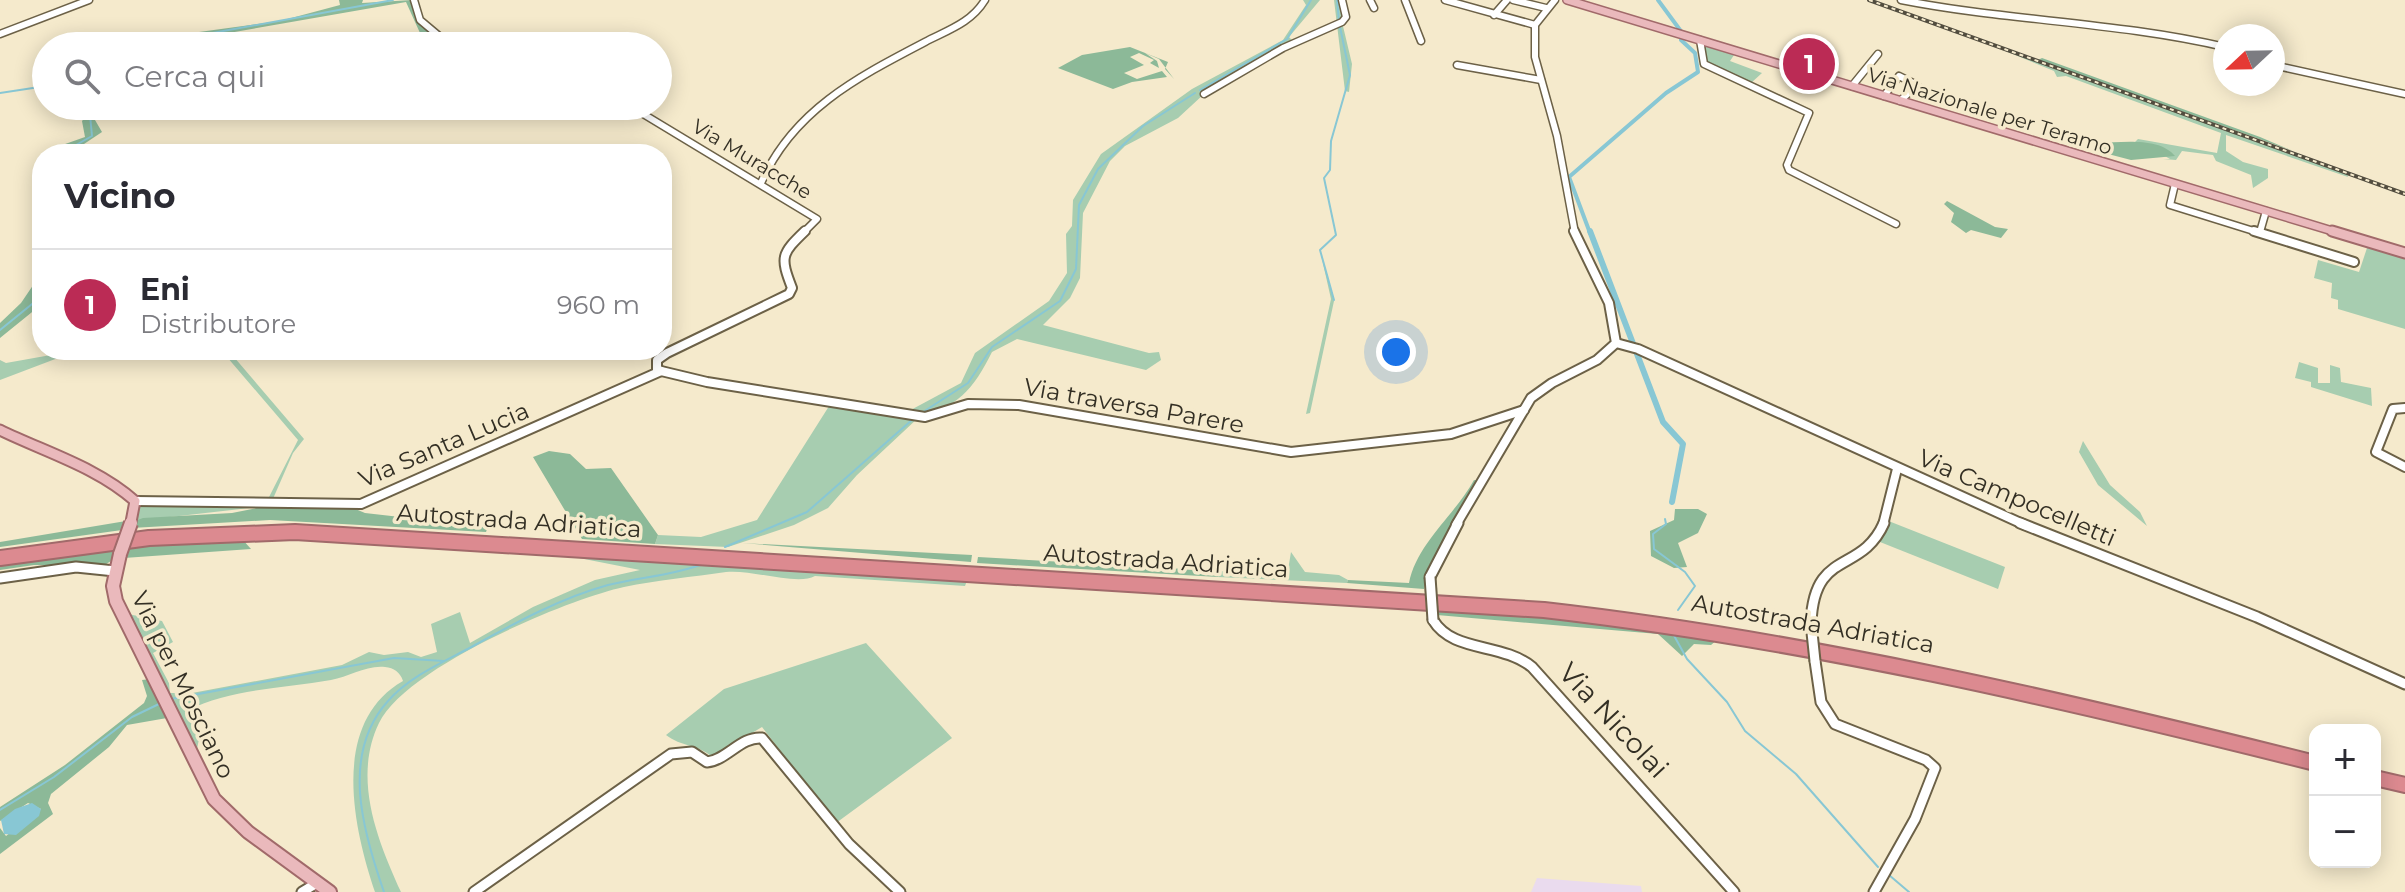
<!DOCTYPE html>
<html lang="it">
<head>
<meta charset="utf-8">
<style>
  body { margin:0; font-family:Montserrat,sans-serif; background:#f2f2f3; color:#2b2b33 }
  .controls { position:absolute; right:24px; bottom:24px; display:grid; overflow:hidden; border-radius:16px; box-shadow:0 4px 20px #0003 }
  .controls button { width:72px; height:72px; display:grid; place-items:center; padding:0; border:0; border-bottom:2px solid #e1e1e2; background:#fff; color:#2b2b33; font:40px sans-serif }
  .compass { position:absolute; left:2213px; top:24px; width:72px; height:72px; border-radius:50%; background:#fff; box-shadow:0 4px 20px #0003; rotate:248deg }
  .you { position:absolute; left:1396px; top:352px; width:28px; height:28px; margin:-20px; border:6px solid #fff; border-radius:50%; background:#1a73e8; box-shadow:0 0 0 12px #1a73e833 }
  .badge { display:grid; place-items:center; width:52px; height:52px; border-radius:50%; background:#bb2b55; color:#fff; font-size:26px; font-weight:700 }
  .pin { position:absolute; translate:-50% -50%; border:4px solid #fff; box-shadow:0 2px 8px #0006 }
  .list { margin:0; padding:0; list-style:none }
  h2 { display:flex; justify-content:space-between; align-items:center; height:104px; margin:0; padding:0 32px; font-size:34px }
  h2 small { font-size:26px; font-weight:400; color:#7c7c81 }
  .list li { display:grid; grid-template-columns:52px 1fr auto; gap:24px; align-items:center; box-sizing:border-box; height:112px; padding:0 32px; border-top:2px solid #e1e1e2 }
  .list b { display:block; font-size:30px; white-space:nowrap }
  .list p { margin:0; font-size:26px; white-space:nowrap; color:#7c7c81 }
  .list em { font-size:26px; font-style:normal; color:#7c7c81 }
  .icon { flex:none; width:44px; height:44px; fill:none; stroke:currentColor; stroke-width:2; stroke-linecap:round; stroke-linejoin:round }
  .map { position:relative; flex:none; width:2405px; height:892px; overflow:hidden }
  .search { position:absolute; background:#fff; box-shadow:0 4px 20px #0003; left:32px; top:32px; width:640px; height:88px; display:flex; align-items:center; gap:20px; box-sizing:border-box; padding:0 28px; border-radius:44px; color:#7c7c81; font-size:30px }
  .panel { position:absolute; background:#fff; box-shadow:0 4px 20px #0003; left:32px; top:144px; width:640px; height:216px; border-radius:32px }
  .map>svg:first-child { display:block }
  .built { fill:#efe0bb }
  .industrial { fill:#eadbee }
  .green { fill:#a7cdb0 }
  .forest { fill:#8cb998 }
  .water { fill:#88c7d4 }
  .lines { fill:none; stroke-linecap:round; stroke-linejoin:round }
  .stream { stroke:#88c7d4; stroke-width:2 }
  .canal-far1 { stroke:#88c7d4; stroke-width:4 }
  .canal { stroke:#88c7d4; stroke-width:6 }
  .minor-far2-casing { stroke:#6c6147; stroke-width:9 }
  .minor-far1-casing { stroke:#6c6147; stroke-width:12 }
  .minor-casing { stroke:#6c6147; stroke-width:13 }
  .major-far2-casing { stroke:#a16a6a; stroke-width:10 }
  .major-far1-casing { stroke:#a16a6a; stroke-width:13 }
  .major-casing { stroke:#a16a6a; stroke-width:16 }
  .highway-casing { stroke:#a16a6a; stroke-width:18 }
  .minor-far2 { stroke:#fff; stroke-width:6 }
  .minor-far1 { stroke:#fff; stroke-width:8 }
  .minor { stroke:#fff; stroke-width:9 }
  .major-far2 { stroke:#eab9bc; stroke-width:7 }
  .major-far1 { stroke:#eab9bc; stroke-width:9 }
  .major { stroke:#eab9bc; stroke-width:12 }
  .highway { stroke:#dc8a90; stroke-width:14 }
  .rail-casing { stroke:#524d3f; stroke-width:4 }
  .rail { stroke:#f5eacc; stroke-width:2; stroke-dasharray:4; stroke-linecap:butt }
  .minor-bridge-casing { stroke:#6c6147; stroke-width:13; stroke-linecap:butt }
  .major-bridge-far1-casing { stroke:#a16a6a; stroke-width:13; stroke-linecap:butt }
  .major-bridge-casing { stroke:#a16a6a; stroke-width:16; stroke-linecap:butt }
  .minor-bridge { stroke:#fff; stroke-width:9 }
  .major-bridge-far1 { stroke:#eab9bc; stroke-width:9 }
  .major-bridge { stroke:#eab9bc; stroke-width:12 }
  .labels { text-anchor:middle; stroke-width:7; stroke-linejoin:round; paint-order:stroke }
  .far-street-label { font-size:20px; fill:#332f24; stroke:#f5eacc }
  .street-label { font-size:24px; fill:#332f24; stroke:#f5eacc }
  .near-street-label { font-size:28px; fill:#332f24; stroke:#f5eacc }
</style>
</head>
<body>
<div class="map">
<svg width="2405" height="892" viewBox="0 0 2405 892">
  <rect width="100%" height="100%" fill="#f5eacc"/>
  <polygon class="built" points="1866,0 2405,192 2405,195 1913,17"/>
  <g class="industrial">
    <polygon points="1786,45 1836,60 1823,76 1781,64 1794,52"/>
    <polygon points="1537,878 1641,886 1642,892 1531,892"/>
  </g>
  <g class="green">
    <path d="M1303,0H1320L1289,37L1294,42L1204,94L1178,118L1125,146L1110,161L1083,213L1080,278L1070,298L1043,325L1149,353L1159,352L1161,360L1146,370L1017,339L992,352C973,390 953,416 907,412L961,383L975,353L1049,301L1067,273L1066,234L1072,226L1073,200L1101,154L1192,89L1283,40L1306,5Z"/>
    <polygon points="1334,0 1342,0 1346,17 1342,22 1352,64 1349,92 1345,91"/>
    <polygon points="1703,43 1736,52 1730,61 1762,73 1751,83 1703,63"/>
    <polygon points="1991,45 2347,174 2348,177 2226,135 2226,151 2243,162 2268,169 2268,178 2253,188 2251,175 2216,161 2213,155 2182,151 2176,160 2163,159 2170,159 2142,143 2133,144 2138,139 2217,153 2221,133 2066,76 2057,77 2054,71"/>
    <polygon points="2368,245 2405,256 2405,329 2338,309 2338,300 2331,298 2332,283 2314,278 2318,260 2359,272"/>
    <polygon points="1320,250 1334,301 1310,413 1306,414 1331,299"/>
    <polygon points="79,350 0,380 0,360 6,363"/>
    <polygon points="221,350 228,350 304,439 293,453 272,501 267,501 298,440"/>
    <polygon points="2299,362 2318,368 2318,383 2330,383 2330,365 2340,368 2341,382 2371,388 2372,406 2311,387 2311,382 2295,378"/>
    <polygon points="831,403 918,418 857,475 828,508 794,525 728,547 655,544 658,535 701,537 757,520"/>
    <polygon points="2083,441 2110,485 2140,512 2147,526 2098,485 2079,452"/>
    <polygon points="140,505 267,506 135,521"/>
    <polygon points="1886,520 2005,567 1998,589 1875,540"/>
    <polygon points="1291,552 1305,572 1339,575 1348,580 1347,583 1218,577 1218,571 1264,574 1288,570"/>
    <path d="M569,556L968,578L965,586L815,576C797,586 751,569 726,572C693,577 657,580 624,587C565,600 405,668 379,723C352,779 378,841 401,892H375C353,827 330,723 403,681C400,672 394,668 385,667C366,665 349,677 331,680C283,689 231,688 187,711L199,739L196,754L128,614L162,621L173,642L153,653L169,683L170,693H192L342,665L369,652L384,655L408,652L421,657L437,652L431,624L460,612L470,643L533,607L595,580L640,570Z"/>
    <path d="M866,643L952,738L836,823L762,727L712,757C698,744 681,747 666,735L724,689Z"/>
  </g>
  <g class="forest">
    <polygon points="339,0 363,0 362,3 412,0 429,34 420,33 406,2 206,37 187,46 167,46 199,32 280,21 340,5"/>
    <polygon points="1130,47 1168,62 1165,69 1174,79 1159,59 1145,53 1157,61 1159,68 1150,63 1154,60 1139,53 1130,57 1144,65 1124,73 1137,79 1162,71 1167,77 1132,82 1113,89 1058,68 1082,55"/>
    <polygon points="2042,58 2260,137 2293,151 2038,60"/>
    <polygon points="95,106 106,106 95,120 102,132 69,154 48,154 51,149 85,137 82,121"/>
    <path d="M2099,143C2122,142 2160,137 2175,156L2131,160L2089,149Z"/>
    <polygon points="1947,201 1995,227 2008,229 2001,238 1971,230 1966,233 1951,222 1954,213 1944,204"/>
    <polygon points="42,272 42,304 0,338 0,323 21,303"/>
    <polygon points="549,451 570,454 586,469 611,468 658,535 655,544 582,539 533,457"/>
    <path d="M1474,480L1480,481L1428,567L1424,589L1347,583L1348,580L1409,583C1417,543 1455,515 1474,480Z"/>
    <polygon points="267,506 353,508 365,513 488,527 486,532 270,520 132,528 135,521 143,518 232,513"/>
    <polygon points="1675,509 1698,509 1707,514 1698,533 1678,543 1687,567 1674,568 1651,556 1650,531 1674,520"/>
    <polygon points="126,521 122,530 0,547 0,542"/>
    <polygon points="242,539 251,549 124,558 126,545"/>
    <polygon points="742,543 972,555 971,562"/>
    <polygon points="119,545 111,561 103,566 34,565 0,570 0,566"/>
    <polygon points="978,557 1218,571 1218,577 977,563"/>
    <polygon points="1436,608 1558,616 1718,639 1711,645 1694,644 1682,656 1658,634 1437,615"/>
    <polygon points="150,679 167,718 127,725 109,747 51,794 48,803 53,814 0,854 0,828 6,836 41,809 28,803 0,821 0,807 65,765 144,703 147,696 142,680"/>
  </g>
  <polygon class="water" points="32,803 41,809 39,816 16,835 4,834 1,820 15,809"/>
  <g class="lines">
    <g class="stream">
      <polyline points="1337,0 1339,21"/>
      <polyline points="177,46 207,34 393,0"/>
      <polyline points="1200,90 1287,39 1311,0"/>
      <polyline points="0,93 46,86"/>
      <polyline points="60,154 92,136 90,115 100,106"/>
      <polyline points="1334,300 1320,250 1336,235 1324,178 1330,170 1331,141 1350,75 1340,27"/>
      <polyline points="0,330 37,300 42,290"/>
      <polyline points="923,412 968,383 992,347 1060,301 1076,269 1079,205 1098,169 1143,126 1195,93"/>
      <polyline points="1665,519 1666,524 1653,534 1654,549 1685,572 1695,586 1678,610"/>
      <polyline points="725,547 807,512 913,419"/>
      <polyline points="1672,632 1687,659 1727,702 1745,731 1796,774 1878,867"/>
      <polyline points="171,699 394,658 444,661"/>
      <polyline points="0,810 54,777 132,717 161,703"/>
      <polyline points="1889,875 1909,892"/>
      <path d="M384,892C363,832 340,754 388,701C411,675 446,661 475,645C517,622 561,598 608,585C639,577 672,576 703,564"/>
    </g>
    <polyline class="canal-far1" points="1590,233 1569,177 1666,93 1698,72 1695,53 1681,40 1683,34 1658,0"/>
    <polyline class="canal" points="1590,231 1663,422 1683,444 1672,502"/>
    <defs>
      <g id="minor-far2">
        <polyline points="414,0 420,20 451,46"/>
        <polyline points="1370,0 1374,8"/>
        <polyline points="1405,0 1421,41"/>
        <polyline points="1445,0 1535,25"/>
        <polyline points="1513,0 1546,8"/>
        <polyline points="1555,0 1535,25 1535,57 1557,136 1575,233"/>
        <path d="M1901,0C2008,21 2118,22 2225,47"/>
        <polyline points="1494,15 1507,0"/>
        <polyline points="0,34 89,0"/>
        <polyline points="1700,40 1704,64 1809,113 1787,165 1789,170 1896,224"/>
        <polyline points="1457,65 1541,80"/>
        <polyline points="2273,65 2405,94"/>
        <polyline points="1852,86 1878,54"/>
        <polyline points="1913,89 1956,103"/>
        <polyline points="1204,94 1283,48 1342,22 1346,17 1342,0"/>
        <polyline points="1884,96 1899,76 1917,85 1900,101"/>
        <polyline points="630,106 817,219 803,233"/>
        <path d="M761,183C793,110 858,77 925,42C948,30 971,23 985,0"/>
        <polyline points="2175,184 2170,205 2260,233"/>
        <polyline points="2260,232 2266,211"/>
      </g>
      <g id="minor-far1">
        <path d="M805,231C781,254 780,257 792,288L789,294L667,353L657,360V370L707,382L925,417L968,404L1019,405L1291,452L1451,434L1524,410"/>
        <polyline points="2254,231 2354,262"/>
        <polyline points="1616,343 1638,349 2025,525"/>
        <polyline points="2405,408 2393,409 2376,452 2405,467"/>
        <polyline points="135,501 361,504 661,371"/>
        <polyline points="1456,525 1531,398 1552,383 1597,360 1616,343 1609,303 1574,231"/>
        <polyline points="1883,525 1897,469"/>
      </g>
      <g id="minor">
        <polyline points="2020,523 2257,617 2405,684"/>
        <polyline points="1430,577 1458,523"/>
        <polyline points="0,578 76,567 115,571"/>
        <path d="M1433,620C1453,653 1501,642 1532,667L1734,892"/>
        <path d="M1811,623C1814,548 1861,575 1884,523"/>
        <polyline points="1815,661 1821,702 1835,724 1926,760 1935,768 1915,819 1874,892"/>
        <polyline points="302,892 317,883"/>
        <path d="M474,892L671,754L692,752L707,762C727,760 741,736 762,738L849,844L900,892"/>
      </g>
      <polyline id="major-far2" points="1567,0 2339,233"/>
      <g id="major-far1">
        <polyline points="2332,231 2405,253"/>
        <path d="M0,430C45,452 97,467 135,501L131,522"/>
      </g>
      <polyline id="major" points="120,554 113,586 116,601 214,799 248,832 330,892"/>
      <g id="highway">
        <path d="M0,558L149,538L295,532L1544,610C1806,640 2060,699 2315,763"/>
        <polyline points="2375,778 2405,785"/>
      </g>
    </defs>
    <use href="#minor-far2" class="minor-far2-casing"/>
    <use href="#minor-far1" class="minor-far1-casing"/>
    <use href="#minor" class="minor-casing"/>
    <use href="#major-far2" class="major-far2-casing"/>
    <use href="#major-far1" class="major-far1-casing"/>
    <use href="#major" class="major-casing"/>
    <use href="#highway" class="highway-casing"/>
    <use href="#minor-far2" class="minor-far2"/>
    <use href="#minor-far1" class="minor-far1"/>
    <use href="#minor" class="minor"/>
    <use href="#major-far2" class="major-far2"/>
    <use href="#major-far1" class="major-far1"/>
    <use href="#major" class="major"/>
    <use href="#highway" class="highway"/>
    <defs>
      <polyline id="rail" points="1869,0 2405,194"/>
    </defs>
    <use href="#rail" class="rail-casing"/>
    <use href="#rail" class="rail"/>
    <defs>
      <g id="minor-bridge">
        <polyline points="1430,577 1433,620"/>
        <polyline points="1811,623 1815,661"/>
      </g>
      <polyline id="major-bridge-far1" points="130,525 131,522"/>
      <polyline id="major-bridge" points="120,554 131,523"/>
    </defs>
    <use href="#minor-bridge" class="minor-bridge-casing"/>
    <use href="#major-bridge-far1" class="major-bridge-far1-casing"/>
    <use href="#major-bridge" class="major-bridge-casing"/>
    <use href="#minor-bridge" class="minor-bridge"/>
    <use href="#major-bridge-far1" class="major-bridge-far1"/>
    <use href="#major-bridge" class="major-bridge"/>
  </g>
  <g class="labels">
    <g class="far-street-label">
      <text transform="translate(1990 111) rotate(17)" y="7">Via Nazionale per Teramo</text>
      <text transform="translate(752 159) rotate(31)" y="7">Via Muracche</text>
    </g>
    <g class="street-label">
      <text transform="translate(1134 406) rotate(10)" y="8">Via traversa Parere</text>
      <text transform="translate(444 445) rotate(-23)" y="8">Via Santa Lucia</text>
      <text transform="translate(2017 498) rotate(23)" y="8">Via Campocelletti</text>
      <text transform="translate(519 521) rotate(4)" y="8">Autostrada Adriatica</text>
      <text transform="translate(1166 561) rotate(4)" y="8">Autostrada Adriatica</text>
      <text transform="translate(1813 624) rotate(10)" y="8">Autostrada Adriatica</text>
      <text transform="translate(183 685) rotate(64)" y="8">Via per Mosciano</text>
    </g>
    <g class="near-street-label">
      <text transform="translate(1614 720) rotate(47)" y="10">Via Nicolai</text>
    </g>
  </g>
</svg>
<div class="controls">
<button>+</button>
<button>−</button>
</div>
<svg class="compass" viewBox="-18 -18 36 36"><path d="M0-13l5 13h-10z" fill="#e53935"/><path d="M0 13l5-13h-10z" fill="#7c7c81"/></svg>
<div class="you"></div>
<div class="pin badge" style="left:1809px;top:64px">1</div>
<div class="search"><svg class="icon" aria-label="search" viewBox="0 0 24 24"><circle cx="10" cy="10" r="6"/><path d="M15 15l6 6"/></svg>Cerca qui</div>
<section class="panel">
<h2>Vicino<small></small></h2>
<ul class="list">
<li><span class="badge">1</span><div><b>Eni</b><p>Distributore</p></div><em>960 m</em></li>
</ul>
</section>
</div>
</body>
</html>
